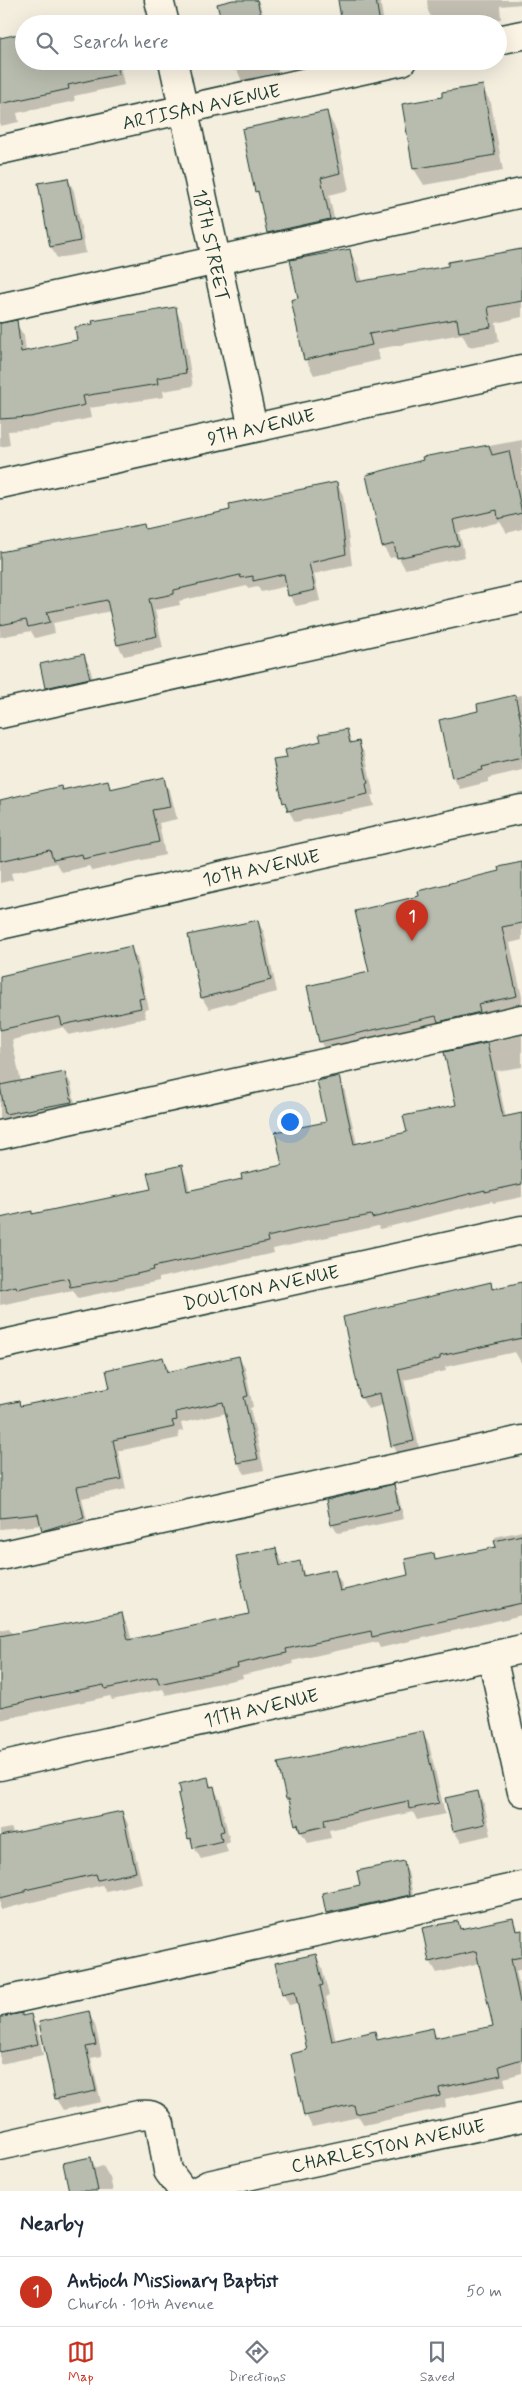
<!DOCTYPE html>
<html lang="en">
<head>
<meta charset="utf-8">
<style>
  body { margin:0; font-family:Mynerve,sans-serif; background:#f2f2f3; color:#1f2937 }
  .you { position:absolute; left:289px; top:1121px; width:18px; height:18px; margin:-12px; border:4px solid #fff; border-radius:50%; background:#1a73e8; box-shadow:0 0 0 8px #1a73e833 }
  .badge { display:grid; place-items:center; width:32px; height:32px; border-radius:50%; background:#c8321e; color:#fff; font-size:16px; font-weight:700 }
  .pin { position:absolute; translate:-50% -41px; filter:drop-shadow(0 1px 2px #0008) }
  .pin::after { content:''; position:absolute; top:26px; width:18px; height:15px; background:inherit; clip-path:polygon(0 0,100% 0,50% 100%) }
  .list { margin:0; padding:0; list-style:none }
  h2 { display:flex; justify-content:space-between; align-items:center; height:65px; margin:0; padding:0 20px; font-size:21px }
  h2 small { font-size:16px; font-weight:400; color:#747a83 }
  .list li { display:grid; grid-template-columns:32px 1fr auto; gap:15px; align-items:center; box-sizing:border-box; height:70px; padding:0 20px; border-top:1px solid #e0e1e3 }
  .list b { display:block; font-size:19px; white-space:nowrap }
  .list p { margin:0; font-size:16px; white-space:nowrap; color:#747a83 }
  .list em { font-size:16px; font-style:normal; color:#747a83 }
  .icon { flex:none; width:28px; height:28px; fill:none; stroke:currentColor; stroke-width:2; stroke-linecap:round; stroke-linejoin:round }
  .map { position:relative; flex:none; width:522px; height:2191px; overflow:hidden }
  .search { position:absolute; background:#fff; box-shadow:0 5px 20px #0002; left:15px; right:15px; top:15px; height:55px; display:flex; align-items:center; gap:12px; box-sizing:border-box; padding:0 18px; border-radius:28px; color:#747a83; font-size:19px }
  .sheet { height:135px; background:#fff }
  nav { display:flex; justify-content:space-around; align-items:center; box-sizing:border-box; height:70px; border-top:1px solid #e0e1e3; background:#fff; font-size:14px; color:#747a83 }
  nav a { display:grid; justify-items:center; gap:2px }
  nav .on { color:#c8321e }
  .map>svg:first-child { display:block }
  .shadow { fill:#0003; fill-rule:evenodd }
  .building { fill:#b8bcae; stroke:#1f3d34 }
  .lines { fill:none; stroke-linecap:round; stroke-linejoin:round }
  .minor-casing { stroke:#1f3d34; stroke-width:31 }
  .minor { stroke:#fcf5e5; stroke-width:28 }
  .labels { text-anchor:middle; stroke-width:4; stroke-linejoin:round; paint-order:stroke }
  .street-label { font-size:19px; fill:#1f3d34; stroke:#fcf5e5 }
</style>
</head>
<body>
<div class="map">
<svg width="522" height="2191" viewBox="0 0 522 2191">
  <rect width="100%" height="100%" fill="#f3eede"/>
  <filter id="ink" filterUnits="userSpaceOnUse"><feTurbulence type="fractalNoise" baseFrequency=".02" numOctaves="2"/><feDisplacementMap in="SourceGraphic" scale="10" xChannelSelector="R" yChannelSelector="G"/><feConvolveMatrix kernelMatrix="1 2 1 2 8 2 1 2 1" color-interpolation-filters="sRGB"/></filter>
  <g filter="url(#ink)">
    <g class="shadow">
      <polygon points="239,0 258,0 266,24 224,24"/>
      <polygon points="339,0 380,0 384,24 343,24"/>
      <polygon points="427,0 522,0 522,4 500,6 501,19 435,24 428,11"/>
      <polygon points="0,43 24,61 119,61 124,85 74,96 75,101 17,113 19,122 0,126"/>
      <polygon points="233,61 275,61 278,72 242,81"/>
      <polygon points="482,87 491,103 503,171 424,185 414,169 403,105 444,98"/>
      <polygon points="327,113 336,130 349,190 329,195 338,236 278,250 268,233 261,200 256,191"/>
      <polygon points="68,179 74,191 86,253 57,258 51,247"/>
      <polygon points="522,248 522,317 496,323 499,342 469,347 462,334 377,349 380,360 314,375 306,360 292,301 300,299 349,250 358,266 362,283 450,267 512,252 512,250"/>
      <polygon points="175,309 182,322 193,386 163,391 164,397 89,408 91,418 39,429 8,431 10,445 0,447 0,325 16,323 24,336 26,352 78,340"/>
      <polygon points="522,440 522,529 507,533 500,522 459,532 465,557 405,569 398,556 390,558 383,546 424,461 424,458"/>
      <polygon points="337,484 343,495 352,565 314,574 320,601 296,606 289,595 287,586 261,592 258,587 248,589 247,586 179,601 180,605 155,610 163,648 124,656 118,645 111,611 53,623 55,633 35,638 31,631 0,637 0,554 144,525 146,530"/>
      <path d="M84,656L90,667L95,690L53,699L46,688ZM86,666H88L92,684H90Z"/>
      <polygon points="522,695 522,770 488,778 488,782 460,789 453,777 480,712 478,705"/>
      <polygon points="346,730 353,744 358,743 365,754 374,795 371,795 374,806 295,822 284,802 288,759"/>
      <polygon points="163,779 170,791 177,819 159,823 165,855 92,871 89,866 61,872 56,863 11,873 13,880 0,883 0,801 107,781 112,790"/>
      <polygon points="522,864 522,940 510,943 522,997 522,1021 329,1057 320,1041 370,973 420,897"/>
      <polygon points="257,921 264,932 277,992 209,1009 202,998 190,936"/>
      <polygon points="130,948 137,958 149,1009 144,1010 146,1018 69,1035 64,1027 12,1040 21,1082 65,1073 71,1084 77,1113 0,1126 0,977"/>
      <polygon points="522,1035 522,1067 496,1071 506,1118 522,1114 522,1197 493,1203 492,1201 380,1229 378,1226 273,1249 274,1253 159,1278 159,1281 78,1298 73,1290 0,1305 0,1225 31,1212 33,1215 152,1190 181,1167 187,1178 190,1191 243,1180 283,1166 328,1123 338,1077 344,1088 357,1144 408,1133 457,1106 446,1053"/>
      <polygon points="490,1284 494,1290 522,1284 522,1364 515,1352 445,1367 446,1371 404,1380 420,1452 399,1456 393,1445 384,1405 368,1409 361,1397"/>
      <polygon points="238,1357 245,1368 253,1407 250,1408 264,1470 245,1474 238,1463 227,1413 181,1423 183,1431 178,1432 179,1438 118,1451 126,1489 82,1498 89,1529 49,1541 42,1525 0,1529 0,1406 18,1402 21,1407 112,1389 163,1359 170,1372"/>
      <polygon points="393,1486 398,1495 404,1519 338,1533 333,1525"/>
      <polygon points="522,1531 522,1615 380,1648 377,1642 292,1661 293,1664 242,1675 243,1678 166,1695 163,1689 112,1700 110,1696 0,1720 0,1630 9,1628 13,1635 122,1614 128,1626 132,1641 250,1615 276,1549 284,1566 299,1563 306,1577 334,1571 341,1582 343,1591 410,1576 433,1554 437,1561 497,1548 495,1537"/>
      <polygon points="422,1733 429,1744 445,1814 417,1820 413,1812 329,1830 331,1838 308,1843 296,1824 292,1808 287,1799"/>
      <polygon points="207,1779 220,1799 230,1842 225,1843 228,1852 201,1859 189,1839 183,1794"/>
      <polygon points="478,1792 484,1803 491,1835 461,1842 454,1831"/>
      <polygon points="122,1812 128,1824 142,1883 106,1891 102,1885 0,1910 0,1830 11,1828 14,1834"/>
      <polygon points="403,1863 408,1872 415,1904 333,1923 328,1913 324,1894 362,1886"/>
      <polygon points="512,1919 519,1931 522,1946 522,1969 516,1971 522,1997 522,2073 504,2078 506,2086 445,2099 446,2107 364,2125 359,2117 312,2127 306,2115 309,2051 298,2003 289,2005 283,1993 316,1955 322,1967 329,1996 326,1997 336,2042 374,2033 379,2041 432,2029 438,2039 495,2026 480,1963 437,1973 430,1961 457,1922 462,1930"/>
      <polygon points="88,2013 95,2024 102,2056 91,2058 101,2102 63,2110 56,2099 40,2023"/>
      <polygon points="30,2015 37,2027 43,2055 0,2064 0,2019"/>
      <polygon points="90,2158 96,2168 103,2166 110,2178 113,2191 70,2191"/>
    </g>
    <g class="building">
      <polygon points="233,0 257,0 263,24 222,24 217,4"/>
      <polygon points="338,0 376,0 380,24 342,24"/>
      <polygon points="107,18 108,24 77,24"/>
      <polygon points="24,33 24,61 116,61 119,74 68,85 69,89 0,104 0,38"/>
      <polygon points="232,61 269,61 234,70"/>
      <polygon points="483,85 495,155 413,169 402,104 442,97 442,92"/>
      <polygon points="327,111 340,173 321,178 330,219 267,233 258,191 255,192 242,129"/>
      <polygon points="68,178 80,241 50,247 38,183"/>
      <polygon points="350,249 357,282 448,266 448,262 522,249 522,301 488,307 491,327 459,332 457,319 369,334 372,345 304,360 291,300 298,298 290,260"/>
      <polygon points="176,307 186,373 157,378 158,384 83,396 85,405 31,417 0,419 0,323 17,320 21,352 77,340 75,327 93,324 92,321"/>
      <polygon points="489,445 492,455 509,451 522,513 498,519 497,510 453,520 459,545 397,558 394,544 382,547 366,475 423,460 422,457"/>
      <polygon points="337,482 346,554 309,563 315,590 288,596 284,574 253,581 253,576 241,578 240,575 174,590 174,594 149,599 157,636 117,645 107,600 47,612 50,622 28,627 26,620 0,625 0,552 144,524 145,529 230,510 229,504"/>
      <polygon points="84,654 90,678 45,688 40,664"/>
      <polygon points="515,695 522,726 522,758 482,767 483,770 452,778 439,720 478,711 477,704"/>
      <polygon points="347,729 350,743 359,741 368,783 366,784 368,794 288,811 285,802 283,803 273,760 287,758 285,750 321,741 319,734"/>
      <polygon points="164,777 170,807 152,810 159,842 83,859 82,854 53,860 50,850 0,861 0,800 61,786 62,790 108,780 110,789"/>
      <polygon points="522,862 522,923 502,927 517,996 478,1004 480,1012 438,1022 436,1016 319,1042 307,986 369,972 355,911 419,896 418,891 499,871 498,867"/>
      <polygon points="258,920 271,980 201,998 188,935"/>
      <polygon points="131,946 144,998 139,999 141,1008 62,1025 60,1017 58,1017 0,1030 0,976"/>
      <polygon points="487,1043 503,1117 522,1113 522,1184 485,1192 485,1190 372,1218 371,1215 318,1225 267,1237 268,1242 153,1267 154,1270 119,1278 70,1287 68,1278 17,1289 16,1286 0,1290 0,1218 32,1211 32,1214 151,1189 147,1173 182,1165 187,1191 242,1179 241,1174 282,1165 275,1132 326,1122 317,1081 339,1076 354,1144 407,1132 403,1116 456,1105 444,1052"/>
      <polygon points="65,1072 72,1102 5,1114 0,1085"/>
      <polygon points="491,1282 492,1289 522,1282 522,1338 440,1356 440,1359 398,1369 414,1441 391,1446 380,1393 360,1398 343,1317"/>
      <polygon points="239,1356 248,1396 244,1397 258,1459 237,1463 223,1402 176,1412 177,1420 172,1421 174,1427 113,1440 121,1479 77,1487 84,1518 42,1531 38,1514 0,1518 0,1405 19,1401 20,1406 110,1388 106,1370 133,1364 163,1357 167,1372"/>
      <polygon points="394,1484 399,1510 331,1525 326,1500"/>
      <polygon points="522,1535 522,1603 372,1637 371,1631 286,1649 287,1653 237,1664 238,1667 159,1684 157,1677 105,1689 104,1685 49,1696 0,1707 0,1636 122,1613 128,1640 249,1614 236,1556 276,1548 280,1566 300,1561 303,1576 335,1569 340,1591 408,1575 405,1559 434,1553 435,1560 496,1547 494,1541"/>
      <polygon points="423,1731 439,1803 409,1809 408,1801 324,1819 325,1826 300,1832 298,1824 295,1825 289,1799 286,1799 278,1763"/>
      <polygon points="208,1777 210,1787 214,1786 224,1831 220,1832 222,1841 193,1848 191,1838 188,1839 178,1794 181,1793 179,1784"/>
      <polygon points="478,1791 485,1824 453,1831 445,1798"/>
      <polygon points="122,1811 136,1872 98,1880 96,1874 25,1890 25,1892 0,1898 0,1836"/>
      <polygon points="404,1861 410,1895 326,1913 322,1893 360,1885 357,1871"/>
      <polygon points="513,1918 516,1931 522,1930 522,1957 511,1959 522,2012 522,2059 499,2066 501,2075 439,2088 440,2096 356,2114 354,2105 304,2116 291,2054 307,2050 295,1991 282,1994 275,1963 316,1954 323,1985 320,1986 332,2041 375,2031 377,2040 433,2028 435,2038 493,2026 476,1951 429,1962 422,1928 458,1921 460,1929"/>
      <polygon points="89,2011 96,2045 86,2047 96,2091 55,2099 39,2022"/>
      <polygon points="22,2013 22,2016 31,2014 38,2044 0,2052 0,2017"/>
      <polygon points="91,2157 98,2191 69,2191 63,2163"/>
    </g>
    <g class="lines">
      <defs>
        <g id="minor">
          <polyline points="159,0 165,24"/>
          <polyline points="498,40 522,35"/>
          <polyline points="173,61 253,428"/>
          <polyline points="0,150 402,61"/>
          <polyline points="0,308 522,193"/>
          <polyline points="0,484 522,369"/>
          <polyline points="0,714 522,598"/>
          <polyline points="0,925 522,809"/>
          <polyline points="0,1135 522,1019"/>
          <polyline points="0,1345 522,1230"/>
          <polyline points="0,1556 522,1440"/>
          <polyline points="492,1656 522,1792"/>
          <polyline points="0,1766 522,1649"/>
          <polyline points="0,2002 522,1886"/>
          <path d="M0,2146L138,2115C148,2114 156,2114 160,2124L168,2171L183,2191"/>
          <polyline points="197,2191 208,2185 261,2173 522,2117"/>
        </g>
      </defs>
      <use href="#minor" class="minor-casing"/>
      <use href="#minor" class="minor"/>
    </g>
  </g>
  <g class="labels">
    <g class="street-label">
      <text transform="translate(201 106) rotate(-12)" y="7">ARTISAN AVENUE</text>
      <text transform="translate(212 245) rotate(78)" y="7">18TH STREET</text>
      <text transform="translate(261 426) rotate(-13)" y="7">9TH AVENUE</text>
      <text transform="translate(261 867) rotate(-12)" y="7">10TH AVENUE</text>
      <text transform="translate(261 1287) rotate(-12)" y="7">DOULTON AVENUE</text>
      <text transform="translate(261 1707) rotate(-13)" y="7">11TH AVENUE</text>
      <text transform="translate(388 2145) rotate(-12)" y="7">CHARLESTON AVENUE</text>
    </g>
  </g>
</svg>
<div class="you"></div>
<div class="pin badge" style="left:412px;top:941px">1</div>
<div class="search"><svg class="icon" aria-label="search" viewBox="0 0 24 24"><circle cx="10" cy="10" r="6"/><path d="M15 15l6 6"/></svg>Search here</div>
</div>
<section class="sheet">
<h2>Nearby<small></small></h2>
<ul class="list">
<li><span class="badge">1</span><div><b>Antioch Missionary Baptist</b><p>Church · 10th Avenue</p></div><em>50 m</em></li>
</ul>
</section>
<nav>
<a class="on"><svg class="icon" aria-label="map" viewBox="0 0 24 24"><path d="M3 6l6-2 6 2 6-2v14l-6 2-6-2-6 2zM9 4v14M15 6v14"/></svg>Map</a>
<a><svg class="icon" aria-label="directions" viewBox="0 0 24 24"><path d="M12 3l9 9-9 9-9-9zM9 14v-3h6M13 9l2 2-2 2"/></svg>Directions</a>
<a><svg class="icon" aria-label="saved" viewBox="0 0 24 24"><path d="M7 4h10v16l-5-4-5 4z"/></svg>Saved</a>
</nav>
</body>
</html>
